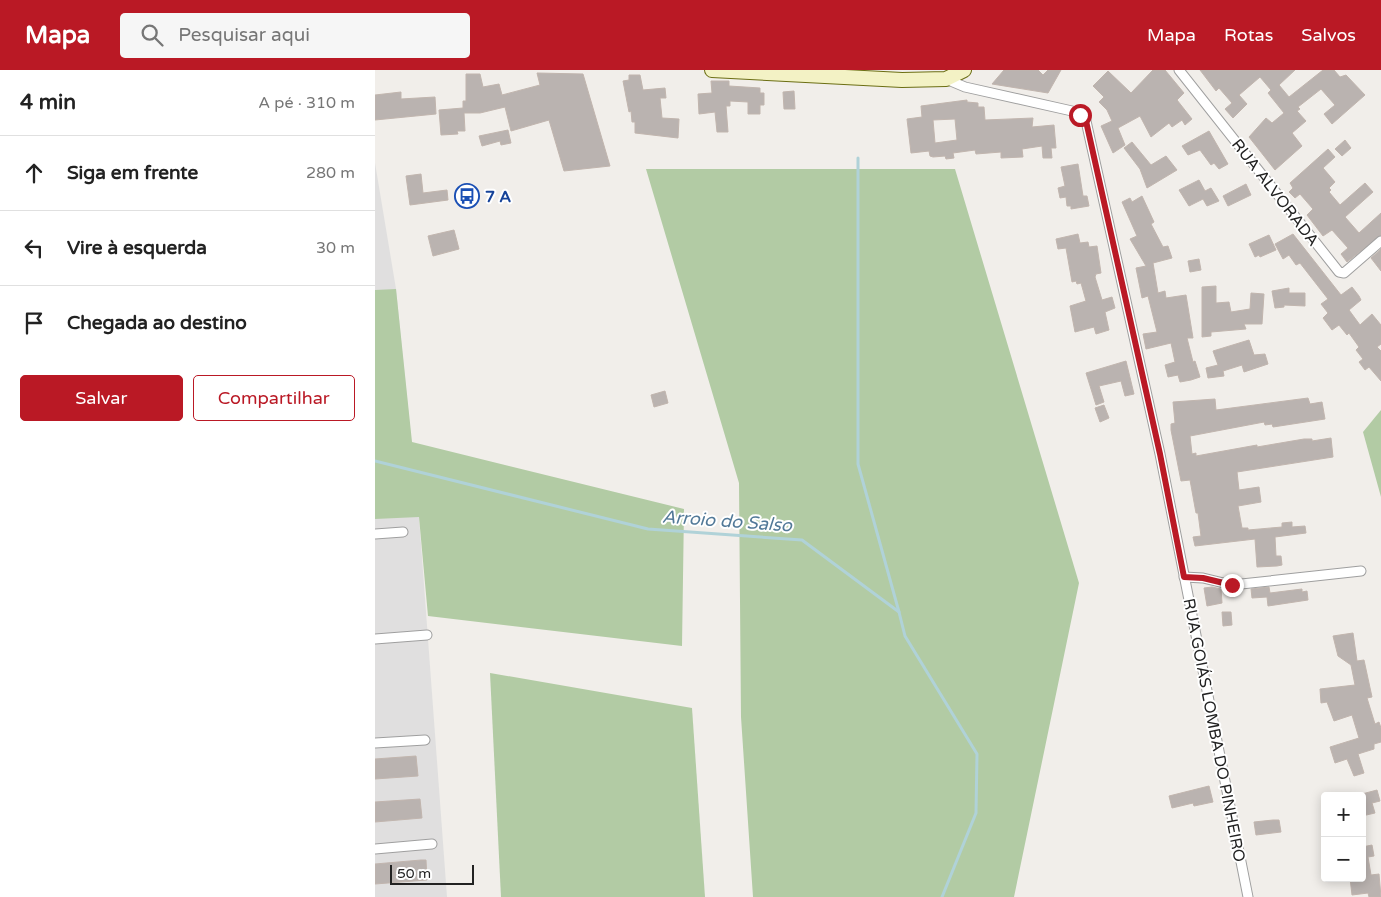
<!DOCTYPE html>
<html lang="pt">
<head>
<meta charset="utf-8">
<style>
  body { margin:0; font-family:"Varela Round",sans-serif; background:#f6f6f6; color:#222 }
  .controls { position:absolute; right:15px; bottom:15px; display:grid; overflow:hidden; border-radius:5px; box-shadow:0 2px 12px #0003 }
  .controls button { width:45px; height:45px; display:grid; place-items:center; padding:0; border:0; border-bottom:1px solid #e0e0e0; background:#fff; color:#222; font:25px sans-serif }
  .scale { position:absolute; left:15px; bottom:12px; width:84px; box-sizing:border-box; padding-left:5px; border:2px solid #222; border-top:0; font-size:14px; line-height:18px; white-space:nowrap; color:#222; -webkit-text-stroke:4px #fff; paint-order:stroke }
  .stop { position:absolute; width:15px; height:15px; margin:-11px; border:4px solid #ba1925; border-radius:50%; background:#fff }
  .stop.end { background:#ba1925; border-color:#fff; box-shadow:0 1px 5px #0008 }
  .list { margin:0; padding:0; list-style:none }
  h2 { display:flex; justify-content:space-between; align-items:center; height:65px; margin:0; padding:0 20px; font-size:21px }
  h2 small { font-size:16px; font-weight:400; color:#767676 }
  .list li { display:grid; grid-template-columns:32px 1fr auto; gap:15px; align-items:center; box-sizing:border-box; height:75px; padding:0 20px; border-top:1px solid #e0e0e0 }
  .list b { display:block; font-size:19px; white-space:nowrap }
  .list em { font-size:16px; font-style:normal; color:#767676 }
  .actions { display:flex; gap:10px; padding:15px 20px }
  .actions a { flex:1; padding:11px 0; border:1px solid #ba1925; border-radius:5px; text-align:center; font-size:18px; color:#ba1925 }
  .actions .main { background:#ba1925; color:#fff }
  .icon { flex:none; width:28px; height:28px; fill:none; stroke:currentColor; stroke-width:2; stroke-linecap:round; stroke-linejoin:round }
  .map { position:relative; flex:none; width:1006px; height:827px; overflow:hidden }
  header { display:flex; align-items:center; gap:30px; box-sizing:border-box; height:70px; padding:0 25px; background:#ba1925; color:#fff }
  header strong { font-size:24px }
  nav { display:flex; gap:28px; margin-inline-start:auto; font-size:18px }
  .search { width:350px; height:45px; background:#f6f6f6; display:flex; align-items:center; gap:12px; box-sizing:border-box; padding:0 18px; border-radius:5px; color:#767676; font-size:19px }
  main { display:flex }
  aside { flex:1; background:#fff }
  .map>svg:first-child { display:block }
  .residential { fill:#e0dfdf }
  .forest { fill:#b2cba4 }
  .lines { fill:none; stroke-linecap:round; stroke-linejoin:round }
  .stream { stroke:#b0d2d8; stroke-width:3 }
  .building { fill:#bab3b0; stroke:#c1b5ae; fill-rule:evenodd }
  .minor-casing { stroke:#9f9f9f; stroke-width:11 }
  .secondary-casing { stroke:#6b6e13; stroke-width:16 }
  .minor { stroke:#fff; stroke-width:9 }
  .secondary { stroke:#f3f2c5; stroke-width:14 }
  .route { stroke:#ba1925; stroke-width:6 }
  .labels { text-anchor:middle; stroke-width:4; stroke-linejoin:round; paint-order:stroke }
  .street-label { font-size:16px; fill:#222; stroke:#fff }
  .transit-label { font-size:16px; font-weight:bold; fill:#164399; stroke:#fff; text-anchor:start }
  .water-label { font-size:18px; font-style:italic; fill:#527998; stroke:#fff }
</style>
</head>
<body>
<header>
<strong>Mapa</strong>
<div class="search"><svg class="icon" aria-label="search" viewBox="0 0 24 24"><circle cx="10" cy="10" r="6"/><path d="M15 15l6 6"/></svg>Pesquisar aqui</div>
<nav><a>Mapa</a><a>Rotas</a><a>Salvos</a></nav>
</header>
<main>
<aside>
<h2>4 min<small>A pé · 310 m</small></h2>
<ul class="list">
<li><svg class="icon" aria-label="ahead" viewBox="0 0 24 24"><path d="M12 20V5M6 11l6-6 6 6"/></svg><div><b>Siga em frente</b></div><em>280 m</em></li>
<li><svg class="icon" aria-label="left" viewBox="0 0 24 24"><path d="M17 20v-9H6M10 6l-5 5 5 5"/></svg><div><b>Vire à esquerda</b></div><em>30 m</em></li>
<li><svg class="icon" aria-label="arrive" viewBox="0 0 24 24"><path d="M6 21V4h12l-3 4 3 4H6"/></svg><div><b>Chegada ao destino</b></div></li>
</ul>
<div class="actions"><a class="main">Salvar</a><a>Compartilhar</a></div>
</aside>
<div class="map">
<svg width="1006" height="827" viewBox="0 0 1006 827">
  <rect width="100%" height="100%" fill="#f1eeea"/>
  <polygon class="residential" points="0,93 21,219 44,447 72,827 0,827"/>
  <g class="forest">
    <polygon points="271,99 580,99 704,513 639,827 378,827 366,647 364,413"/>
    <polygon points="21,219 37,372 309,439 307,576 53,546 44,447 0,449 0,220"/>
    <polygon points="1006,340 1006,427 988,362"/>
    <polygon points="115,603 317,638 330,827 126,827"/>
  </g>
  <g class="lines">
    <g class="stream">
      <polyline points="483,88 483,394 524,542"/>
      <polyline points="0,391 273,459 427,470 524,542 530,566 602,684 601,743 567,827"/>
    </g>
  </g>
  <g class="building">
    <polygon points="629,0 663,0 668,5 673,0 686,0 673,23 617,14"/>
    <polygon points="778,0 790,0 809,23 802,30 817,49 810,55 807,50 797,57 794,53 776,67 765,46 743,58 750,75 738,83 726,56 737,51 732,40 724,32 729,27 718,16 733,1 756,23"/>
    <polygon points="825,0 920,0 904,15 914,27 948,0 959,0 965,7 971,5 990,25 957,54 949,44 960,35 946,19 923,37 925,39 922,41 931,51 917,63 927,76 900,100 874,67 891,48 897,53 909,43 893,23 896,20 885,7 864,25 872,34 858,48 850,39 857,33 844,18 841,21"/>
    <polygon points="162,3 208,4 235,96 189,101 174,50 136,61 130,37 105,43 89,43 90,61 82,61 83,64 66,65 64,40 88,38 88,31 91,31 91,4 105,4 108,17 124,14 127,25 165,15"/>
    <polygon points="254,5 265,5 268,20 290,18 291,28 285,28 287,48 304,49 303,68 260,63 260,52 257,52 256,41 254,42 248,11 254,10"/>
    <polygon points="336,11 354,11 354,16 385,18 385,23 389,23 389,35 385,35 385,44 373,44 373,32 355,31 355,36 351,36 353,62 342,62 340,42 324,44 323,24 337,23"/>
    <polygon points="419,21 420,39 409,39 408,22"/>
    <polygon points="26,22 26,29 60,27 61,44 0,50 0,25"/>
    <path d="M592,30V32L603,33V37H609L610,50L658,48L657,57L679,55L681,78H676L677,88H668L667,76L647,79L648,87L626,88V82L601,84L600,80L578,83L579,88L571,89L570,86L558,87L555,86L554,81L536,83L532,49L547,47L546,36ZM580,49L582,70L560,73L558,50Z"/>
    <polygon points="133,60 136,73 126,75 125,71 107,76 104,66"/>
    <polygon points="834,61 853,94 844,99 839,93 836,95 825,80 813,85 807,76"/>
    <polygon points="970,70 976,78 967,86 960,79"/>
    <polygon points="757,72 776,95 791,86 802,100 772,118 765,99 749,78"/>
    <polygon points="953,79 960,87 948,98 960,112 954,118 956,120 954,122 965,135 990,113 998,122 970,147 984,163 1006,143 1006,165 972,192 966,184 973,178 957,160 948,166 932,145 938,139 925,124 920,128 914,122 918,118 915,113"/>
    <polygon points="703,94 708,126 712,126 714,136 696,139 696,136 692,136 691,127 685,128 683,118 690,116 686,97"/>
    <polygon points="46,104 48,123 72,120 73,130 35,135 31,106"/>
    <polygon points="824,110 830,121 836,118 844,131 832,136 828,129 814,136 804,120"/>
    <polygon points="871,114 876,125 853,136 848,126"/>
    <polygon points="767,126 779,152 776,154 788,177 793,176 797,188 778,193 783,223 790,221 791,228 811,225 818,268 812,268 818,292 820,291 825,307 816,310 805,312 803,305 793,307 790,295 800,292 796,273 771,279 768,264 782,262 773,226 767,228 761,198 771,196 755,169 762,166 747,132 755,128 757,132"/>
    <polygon points="79,160 84,179 58,186 53,166"/>
    <polygon points="703,164 705,173 713,172 714,177 722,176 726,203 721,204 720,207 727,230 737,227 740,238 730,242 734,260 721,264 719,257 700,262 695,236 711,231 706,213 702,214 701,211 697,212 691,178 683,179 681,169"/>
    <polygon points="918,164 966,225 977,217 984,226 986,230 974,240 985,255 997,244 1006,255 1006,274 1002,277 1006,281 1006,311 994,297 990,300 984,292 988,289 981,280 984,277 974,263 972,265 964,255 957,260 948,248 953,243 946,234 953,229 925,193 921,195 914,185 908,189 900,174"/>
    <polygon points="894,165 901,180 885,187 884,185 880,187 874,174"/>
    <polygon points="1006,179 1006,201 996,188"/>
    <polygon points="824,189 826,200 815,202 813,191"/>
    <polygon points="841,216 841,233 854,232 856,242 875,239 876,223 889,224 887,254 869,254 871,259 836,262 836,266 827,267 827,217"/>
    <polygon points="914,218 914,223 930,223 930,236 909,235 909,237 900,238 897,221"/>
    <polygon points="874,270 879,285 890,284 893,294 869,302 867,295 848,301 849,306 833,308 831,298 843,295 838,281"/>
    <polygon points="751,291 759,324 750,326 746,311 724,316 729,332 721,335 711,303"/>
    <polygon points="290,321 293,333 279,337 276,325"/>
    <polygon points="933,328 935,334 947,332 950,349 898,357 897,354 890,355 889,352 815,366 817,384 821,383 821,386 882,375 882,377 929,369 937,369 937,371 956,368 958,387 862,402 864,420 884,417 886,432 863,436 867,458 873,458 873,460 907,457 907,453 917,452 917,457 930,456 931,463 900,467 901,486 906,486 907,495 902,496 882,497 880,469 820,476 818,467 826,466 823,443 821,443 815,410 806,411 796,360 796,354 800,353 798,332 840,329 841,340"/>
    <polygon points="729,335 734,348 725,352 720,338"/>
    <polygon points="837,517 846,519 847,533 832,536 829,518"/>
    <polygon points="894,517 895,523 927,519 927,522 932,521 933,530 893,536 892,527 877,528 876,519"/>
    <polygon points="847,542 856,542 857,555 848,556"/>
    <polygon points="978,563 982,591 989,590 997,627 992,628 1000,654 1004,652 1006,658 1006,672 999,674 999,679 983,684 989,703 979,706 972,689 960,693 955,677 984,668 977,645 959,651 952,632 946,633 945,619 980,615 976,595 963,586 958,566"/>
    <polygon points="41,686 43,706 0,709 0,689"/>
    <polygon points="834,716 838,732 819,736 818,733 797,738 794,726"/>
    <polygon points="1002,720 1005,731 997,733 1000,743 987,746 987,724"/>
    <polygon points="45,729 47,748 0,752 0,732"/>
    <polygon points="898,750 904,750 906,762 881,765 879,752"/>
    <polygon points="997,775 999,786 993,787 996,805 1004,804 1006,827 994,827 993,823 977,825 975,808 987,808 987,777"/>
    <polygon points="46,790 51,790 52,810 0,814 0,794"/>
  </g>
  <g class="lines">
    <defs>
      <g id="minor">
        <polyline points="804,0 964,202 969,203 1006,171"/>
        <polyline points="571,9 590,17 697,41 711,51 785,384 873,827"/>
        <polyline points="0,464 28,462"/>
        <polyline points="809,507 828,508 857,515 986,501"/>
        <polyline points="0,569 52,565"/>
        <polyline points="0,673 50,670"/>
        <polyline points="0,779 57,774"/>
      </g>
      <polyline id="secondary" points="337,0 527,10 571,9 589,0"/>
    </defs>
    <use href="#minor" class="minor-casing"/>
    <use href="#secondary" class="secondary-casing"/>
    <use href="#minor" class="minor"/>
    <use href="#secondary" class="secondary"/>
  </g>
  <g class="lines">
    <polyline class="route" points="705,45 711,51 785,384 809,507 828,508 857,515"/>
  </g>
  <defs>
    <symbol id="bus-ring" viewBox="-11 -11 22 22"><circle r="9.5" fill="#fff" stroke="#1a4fb4" stroke-width="1.5"/><path d="M-5-6H5V4H4V6H2V4H-2V6H-4V4H-5ZM-3.5-4V0h7V-4ZM-3.5 1.2v1.5H-2V1.2ZM2 1.2v1.5H3.5V1.2Z" fill="#1a4fb4"/></symbol>
  </defs>
  <g fill-rule="evenodd">
    <use href="#bus-ring" x="78" y="112" width="28" height="28"/>
  </g>
  <g class="labels">
    <g class="street-label">
      <text transform="translate(901 122) rotate(52)" y="6">RUA ALVORADA</text>
      <text transform="translate(840 660) rotate(79)" y="6">RUA GOIÁS LOMBA DO PINHEIRO</text>
    </g>
    <g class="transit-label">
      <text x="110" y="132">7 A</text>
    </g>
    <g class="water-label">
      <text transform="translate(352 451) rotate(4)" y="6">Arroio do Salso</text>
    </g>
  </g>
</svg>
<div class="controls">
<button>+</button>
<button>−</button>
</div>
<div class="scale">50 m</div>
<div class="stop" style="left:705px;top:45px"></div>
<div class="stop end" style="left:857px;top:515px"></div>
</div>
</main>
</body>
</html>
